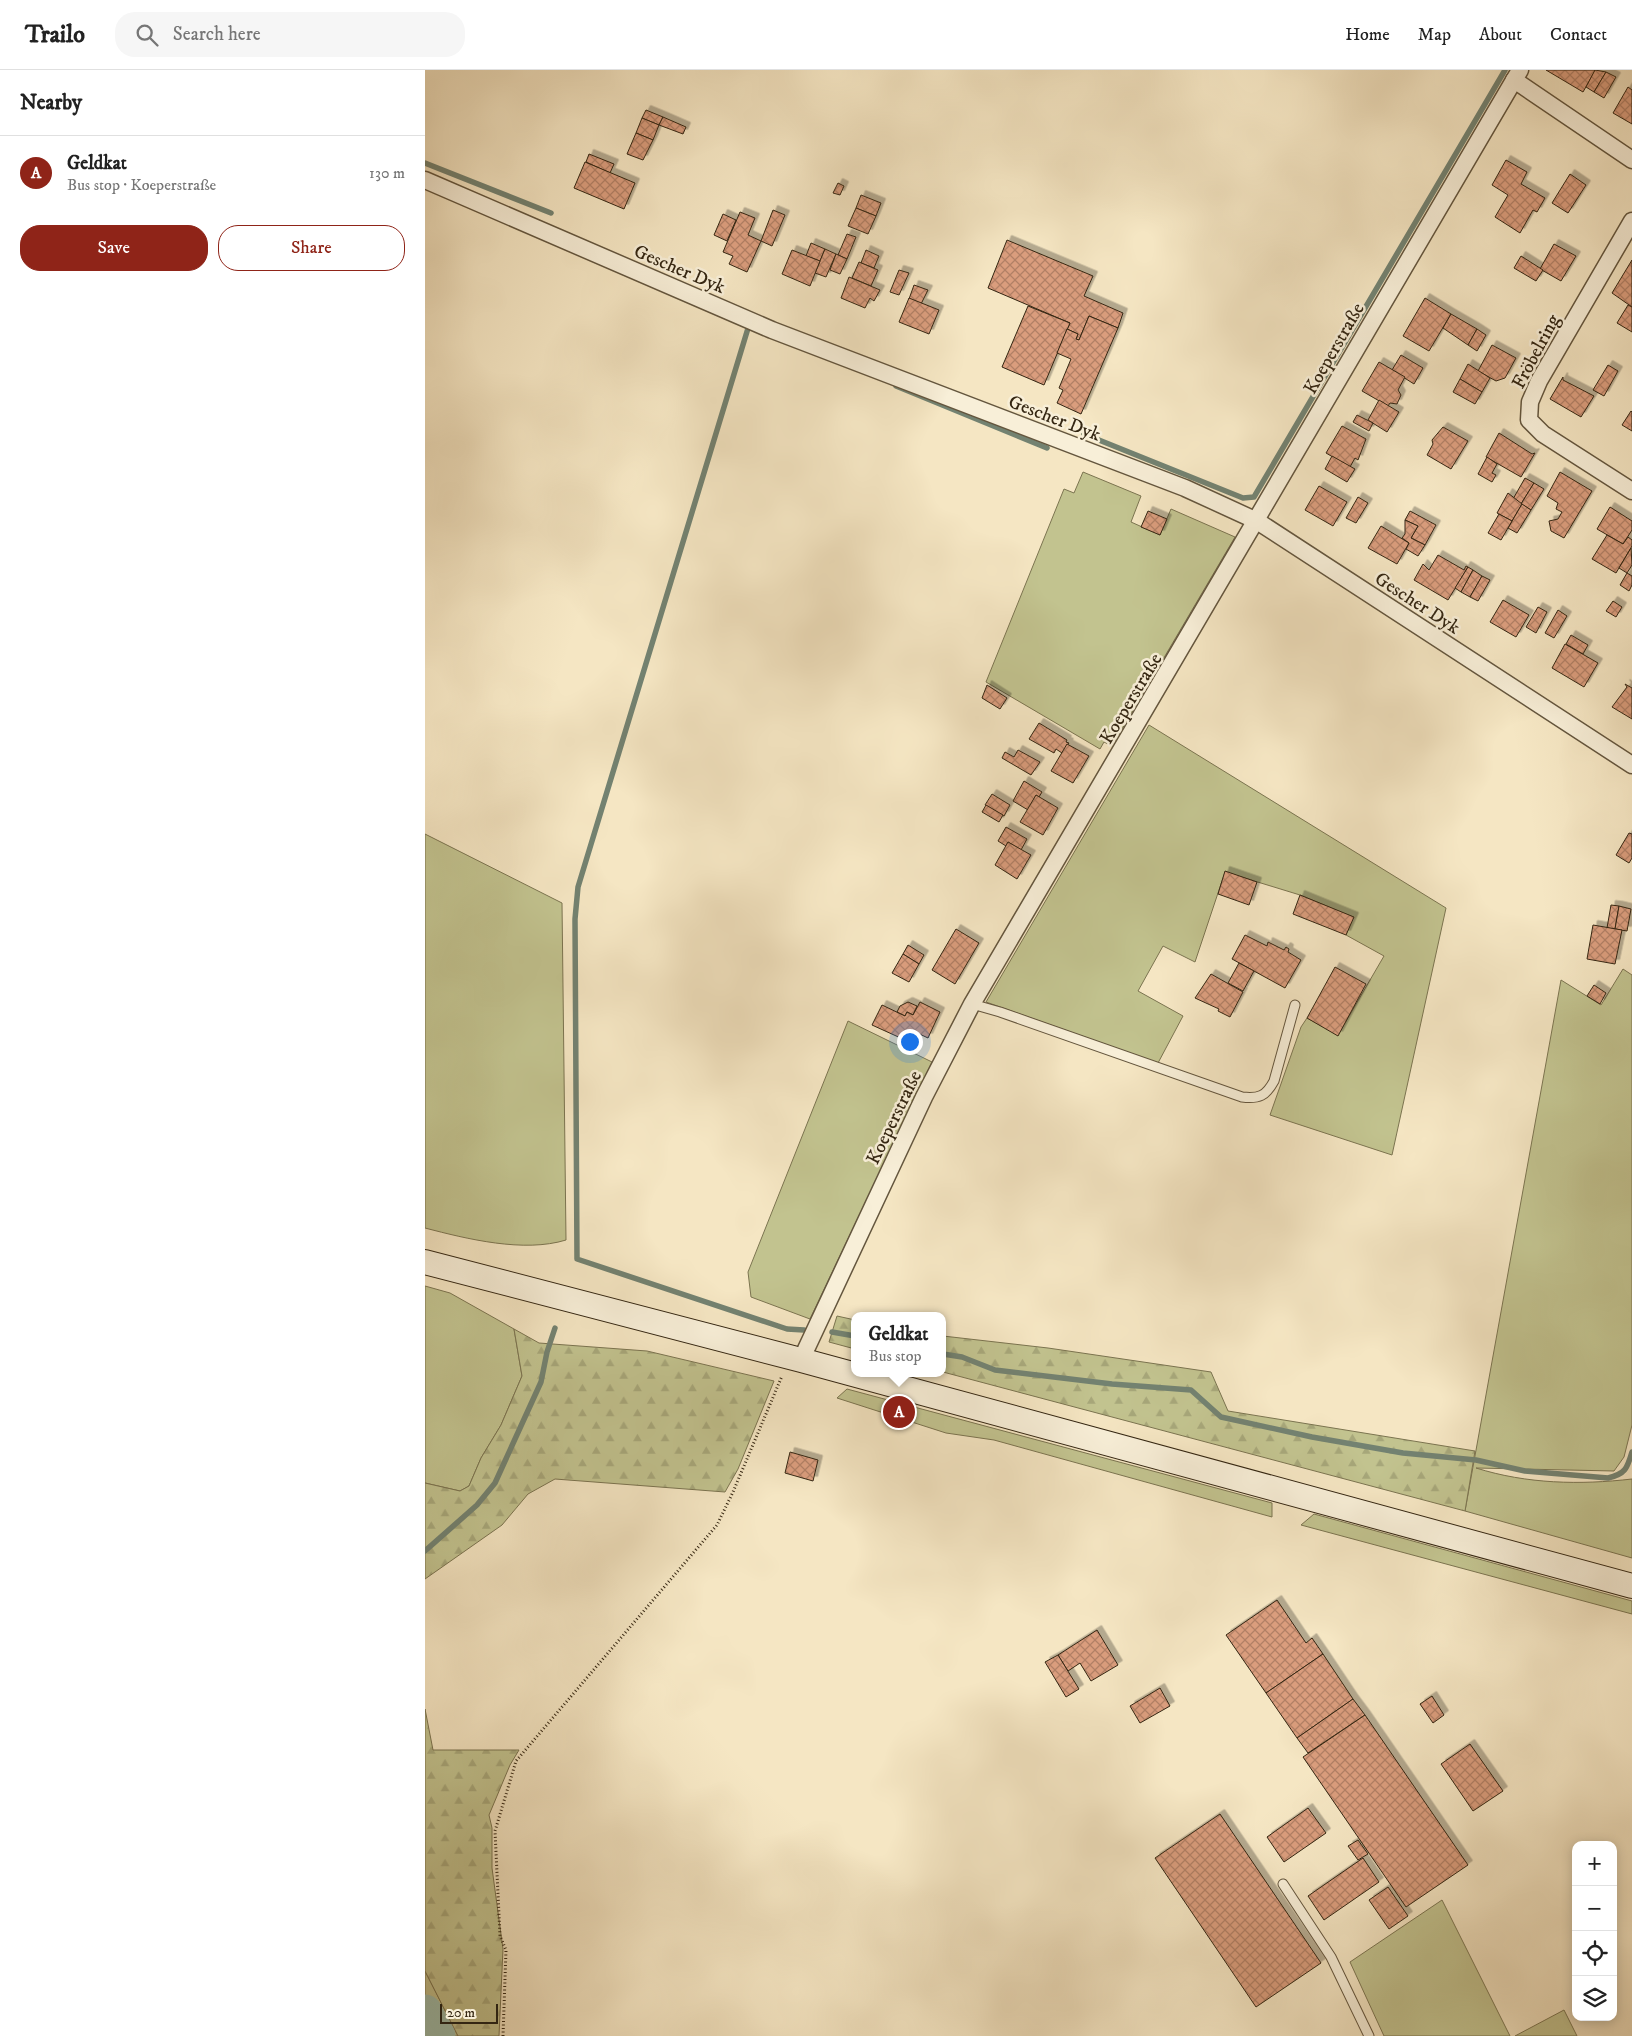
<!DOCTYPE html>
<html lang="en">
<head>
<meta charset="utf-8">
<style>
  body { margin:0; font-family:"IM FELL DW Pica",serif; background:#f6f6f6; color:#222 }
  .controls { position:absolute; right:15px; bottom:15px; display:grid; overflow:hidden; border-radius:10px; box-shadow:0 2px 12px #0003 }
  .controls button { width:45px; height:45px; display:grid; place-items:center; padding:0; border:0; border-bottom:1px solid #e0e0e0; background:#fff; color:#222; font:25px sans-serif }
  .scale { position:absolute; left:15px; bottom:12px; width:58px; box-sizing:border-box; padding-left:5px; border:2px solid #342612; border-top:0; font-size:14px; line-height:18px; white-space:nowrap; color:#342612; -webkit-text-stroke:4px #f8efd8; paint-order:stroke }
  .you { position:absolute; left:484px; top:971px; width:18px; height:18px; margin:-12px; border:4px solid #fff; border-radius:50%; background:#1a73e8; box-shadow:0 0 0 8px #1a73e833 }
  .badge { display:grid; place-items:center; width:32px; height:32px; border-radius:50%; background:#8f2418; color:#fff; font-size:16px; font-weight:700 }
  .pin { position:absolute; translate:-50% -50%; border:2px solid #fff; box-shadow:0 1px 5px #0006 }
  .popup { position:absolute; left:426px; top:1242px; width:95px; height:65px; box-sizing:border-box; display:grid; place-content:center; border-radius:10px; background:#fff; filter:drop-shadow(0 1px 4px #0005); font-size:16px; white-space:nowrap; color:#767676 }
  .popup b { font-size:19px; color:#222 }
  .popup::after { content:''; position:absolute; left:50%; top:100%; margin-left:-10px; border:10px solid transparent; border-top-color:#fff }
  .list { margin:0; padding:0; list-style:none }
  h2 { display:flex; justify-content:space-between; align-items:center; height:65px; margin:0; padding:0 20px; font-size:21px }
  h2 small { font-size:16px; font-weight:400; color:#767676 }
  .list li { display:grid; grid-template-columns:32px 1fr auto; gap:15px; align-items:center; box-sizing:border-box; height:75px; padding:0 20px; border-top:1px solid #e0e0e0 }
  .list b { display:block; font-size:19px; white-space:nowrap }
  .list p { margin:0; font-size:16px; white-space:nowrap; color:#767676 }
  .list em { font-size:16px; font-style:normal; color:#767676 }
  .actions { display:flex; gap:10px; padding:15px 20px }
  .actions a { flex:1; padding:11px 0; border:1px solid #8f2418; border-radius:20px; text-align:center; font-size:18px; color:#8f2418 }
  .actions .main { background:#8f2418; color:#fff }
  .icon { flex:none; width:28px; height:28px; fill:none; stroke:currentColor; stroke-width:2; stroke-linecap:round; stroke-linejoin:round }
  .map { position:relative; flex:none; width:1207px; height:1966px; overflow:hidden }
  header { display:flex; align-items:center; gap:30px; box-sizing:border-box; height:70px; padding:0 25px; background:#fff; border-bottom:1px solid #e0e0e0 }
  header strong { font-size:24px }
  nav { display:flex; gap:28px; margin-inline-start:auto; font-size:18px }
  .search { width:350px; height:45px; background:#f6f6f6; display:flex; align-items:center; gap:12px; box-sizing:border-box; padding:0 18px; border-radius:20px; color:#767676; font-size:19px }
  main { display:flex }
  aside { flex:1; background:#fff }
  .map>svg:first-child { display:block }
  .grass { fill:#c2c38f; stroke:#7b7450 }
  .forest { fill:url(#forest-firs); stroke:#7b7450 }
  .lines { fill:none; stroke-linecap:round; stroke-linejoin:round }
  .stream { stroke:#738271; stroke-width:5.5 }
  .river { stroke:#9dc0b0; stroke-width:35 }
  .building { fill:url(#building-cross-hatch); stroke:#342612; filter:url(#shadow) }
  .lane-casing { stroke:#64563e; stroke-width:11 }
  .street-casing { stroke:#64563e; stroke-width:19 }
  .secondary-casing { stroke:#342612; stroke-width:26 }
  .path { stroke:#342612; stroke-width:3; stroke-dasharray:1 2.5; stroke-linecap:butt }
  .lane { stroke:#f8efd8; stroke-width:9 }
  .street { stroke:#f8efd8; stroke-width:16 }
  .secondary { stroke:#f8efd8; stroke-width:24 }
  .labels { text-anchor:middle; stroke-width:5; stroke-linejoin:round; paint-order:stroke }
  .street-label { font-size:19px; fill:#342612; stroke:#f8efd8 }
</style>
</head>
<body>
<header>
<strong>Trailo</strong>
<div class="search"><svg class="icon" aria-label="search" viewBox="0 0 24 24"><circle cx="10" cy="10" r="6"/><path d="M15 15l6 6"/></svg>Search here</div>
<nav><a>Home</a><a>Map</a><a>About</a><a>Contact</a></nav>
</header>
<main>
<aside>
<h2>Nearby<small></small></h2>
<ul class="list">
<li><span class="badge">A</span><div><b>Geldkat</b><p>Bus stop · Koeperstraße</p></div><em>130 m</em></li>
</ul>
<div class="actions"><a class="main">Save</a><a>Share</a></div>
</aside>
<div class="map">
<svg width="1207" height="1966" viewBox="0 0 1207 1966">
  <defs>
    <pattern id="forest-firs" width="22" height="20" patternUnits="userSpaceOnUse" patternTransform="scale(1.25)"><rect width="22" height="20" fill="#c2c38f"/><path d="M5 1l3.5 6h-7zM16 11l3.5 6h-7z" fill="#a7a77a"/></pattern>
    <pattern id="building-cross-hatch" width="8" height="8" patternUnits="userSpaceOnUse" patternTransform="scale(1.25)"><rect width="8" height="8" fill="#da9d7d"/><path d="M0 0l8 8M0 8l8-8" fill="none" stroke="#b28065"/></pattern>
    <filter id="shadow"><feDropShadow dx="4.5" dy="-4.5" stdDeviation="0" flood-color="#0004"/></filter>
  </defs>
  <rect width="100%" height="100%" fill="#f5e6c3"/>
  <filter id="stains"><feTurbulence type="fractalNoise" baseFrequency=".004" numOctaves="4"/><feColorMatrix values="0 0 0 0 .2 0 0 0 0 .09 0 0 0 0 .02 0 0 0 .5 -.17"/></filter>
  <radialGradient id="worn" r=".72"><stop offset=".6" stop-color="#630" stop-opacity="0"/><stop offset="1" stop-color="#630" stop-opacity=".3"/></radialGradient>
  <g class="grass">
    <polygon points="658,402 716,426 706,452 735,465 746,439 810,467 687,676 679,672 675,679 561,612 639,419 649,423"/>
    <polygon points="724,655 1021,838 967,1085 845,1045 876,957 882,948 913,965 959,886 921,865 928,847 875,825 800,802 770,892 738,876 713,921 758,946 733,993 561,932"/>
    <path d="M0,764L137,833L141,1170C99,1183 42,1169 0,1158Z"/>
    <path d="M1198,899L1207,905V1355L1199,1387L1189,1401L1051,1398C1102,1414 1155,1415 1207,1409V1488L1040,1441L1136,910L1176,935Z"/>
    <polygon points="423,951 507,992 385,1249 326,1227 323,1202"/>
    <polygon points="0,1216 25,1223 89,1259 97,1306 76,1355 56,1388 44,1416 35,1421 0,1413"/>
    <polygon points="422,1319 847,1433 847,1447 569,1370 521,1363 412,1328"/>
    <polygon points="889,1444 1207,1531 1207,1544 876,1455"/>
    <polygon points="1017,1830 1085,1966 959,1966 925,1892"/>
    <polygon points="0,1901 33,1966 21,1966 0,1925"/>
    <polygon points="1139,1940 1152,1966 1090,1966"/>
  </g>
  <g class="forest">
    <polygon points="412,1246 430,1250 430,1279 404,1272"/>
    <polygon points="89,1259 114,1273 222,1281 349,1311 313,1399 300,1422 130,1409 103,1424 77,1455 0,1509 0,1413 35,1421 44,1416 56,1388 76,1355 97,1306"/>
    <polygon points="518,1266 623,1278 786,1302 803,1341 1050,1381 1040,1441 518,1302"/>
    <polygon points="0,1639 8,1680 94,1680 85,1695 64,1745 67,1758 67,1798 78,1879 74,1966 33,1966 0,1901"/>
  </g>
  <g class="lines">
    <g class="stream">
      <polyline points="0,93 126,143"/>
      <polyline points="324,255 153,817 150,849 152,1189 362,1259 379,1260"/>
      <polyline points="471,316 622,378"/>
      <polyline points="659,364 818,428 829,427 1080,0"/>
      <polyline points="407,1262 430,1266"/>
      <path d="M518,1284L537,1287L570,1300L687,1314L766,1320L796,1347L887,1367L978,1383L1051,1390L1100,1401L1183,1408C1200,1404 1202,1399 1207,1382"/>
      <polyline points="0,1481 52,1435 70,1413 116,1312 122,1282 130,1258"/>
    </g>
    <polyline class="river" points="0,1942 13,1966"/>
  </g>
  <g class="building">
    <polygon points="1121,0 1169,0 1170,1 1158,22"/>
    <polygon points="1170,0 1181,2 1169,22 1161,17"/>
    <polygon points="1181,2 1191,7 1179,28 1169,22"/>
    <polygon points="1203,17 1207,20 1207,54 1188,43"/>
    <polygon points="221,40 238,47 234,55 217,48"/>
    <polygon points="238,47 261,57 258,64 234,55"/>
    <polygon points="217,48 234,55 228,70 211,63"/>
    <polygon points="211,63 228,70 218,90 202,84"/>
    <polygon points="164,84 189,94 185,103 161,92"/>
    <polygon points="1081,90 1102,102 1096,114 1120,128 1112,142 1108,140 1095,163 1070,147 1083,125 1067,115"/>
    <polygon points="160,92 210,113 199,139 149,118"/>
    <polygon points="1145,104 1161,115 1143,143 1127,133"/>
    <polygon points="413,113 419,116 415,125 408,123"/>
    <polygon points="436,125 456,133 451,146 431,138"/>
    <polygon points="431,138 451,146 443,164 423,156"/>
    <polygon points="348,140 360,145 347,176 336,171"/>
    <polygon points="315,142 330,148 323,165 336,171 322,202 304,194 308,186 298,182"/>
    <polygon points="298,144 311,150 302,171 289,165"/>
    <polygon points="422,164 431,167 422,189 413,185"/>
    <polygon points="582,170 668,206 659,226 698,243 693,258 664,246 654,270 651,269 653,264 642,259 645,253 563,218"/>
    <polygon points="386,173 400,179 395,191 381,186"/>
    <polygon points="1129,174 1151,186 1136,211 1115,199"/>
    <polygon points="400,179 411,184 401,207 390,203"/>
    <polygon points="367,180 395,191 385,216 357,204"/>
    <polygon points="441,180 454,186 449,198 436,193"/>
    <polygon points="411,184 422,189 415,204 405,200"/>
    <polygon points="1096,186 1118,200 1111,211 1089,198"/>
    <polygon points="1207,190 1207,237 1187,223"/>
    <polygon points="434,192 453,200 446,216 427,208"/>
    <polygon points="474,200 484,203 474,225 465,222"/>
    <polygon points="424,207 455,220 449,231 445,228 440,238 416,228"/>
    <polygon points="489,215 503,220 496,234 484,229"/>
    <polygon points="484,228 514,240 504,264 474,252"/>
    <polygon points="1000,228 1026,244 1004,281 978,266"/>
    <polygon points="1203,235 1207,237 1207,262 1192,253"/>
    <polygon points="603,236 645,253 619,315 577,297"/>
    <polygon points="1026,244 1052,259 1043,275 1018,258"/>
    <polygon points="664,246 693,258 656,344 632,333 638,320 634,318 646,289 632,283 642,259 653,264 651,269 654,270"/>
    <polygon points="1052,259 1061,265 1052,281 1043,275"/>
    <polygon points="1067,275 1091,288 1080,308 1071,311 1053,301"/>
    <polygon points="976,285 998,298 989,314 967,300"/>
    <polygon points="954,292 980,307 973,320 976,325 972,334 965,333 963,336 937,321"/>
    <polygon points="1043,294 1065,308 1057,322 1035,309"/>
    <polygon points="1183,295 1193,301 1179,326 1168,320"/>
    <polygon points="1138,307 1138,310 1169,326 1156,347 1125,329"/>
    <polygon points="1035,309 1057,322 1050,334 1028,322"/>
    <polygon points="954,330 974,342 962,362 943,350"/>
    <polygon points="1206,341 1207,342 1207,361 1197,355"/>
    <polygon points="932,345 948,353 944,361 928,352"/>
    <polygon points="917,356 941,369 933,390 930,388 925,397 901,383"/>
    <polygon points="1018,357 1043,371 1026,399 1002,385 1008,374 1007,370"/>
    <polygon points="1074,363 1107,384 1110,383 1096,407 1061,387"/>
    <polygon points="907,386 930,399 922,412 900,399"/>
    <polygon points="1062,387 1072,394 1067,403 1071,405 1067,412 1053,404"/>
    <polygon points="1135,402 1167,421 1139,468 1126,461 1124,451 1133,449 1137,442 1131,439 1133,433 1122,426"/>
    <polygon points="1100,408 1109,413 1096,434 1088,429"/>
    <polygon points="1109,413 1119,419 1106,440 1096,434"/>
    <polygon points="894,416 922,432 908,456 880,440"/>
    <polygon points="1083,423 1097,434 1087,451 1072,443"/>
    <polygon points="933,427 943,433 931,453 921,448"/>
    <polygon points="1097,434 1106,440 1092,463 1083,458"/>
    <polygon points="1185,437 1207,451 1207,460 1198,474 1172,459"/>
    <polygon points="723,441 742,449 735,465 716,457"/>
    <polygon points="985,441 1011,455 1000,475 986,468 993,456 980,450"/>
    <polygon points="1074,444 1087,451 1076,470 1063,463"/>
    <polygon points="980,450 993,456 986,468 1000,475 993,486 981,479 984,473 977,468 980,464"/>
    <polygon points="956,456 984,473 972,494 943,478"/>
    <polygon points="1182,465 1198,474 1203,467 1207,470 1207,476 1191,503 1167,489"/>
    <polygon points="1206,478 1207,495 1202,503 1194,498"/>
    <polygon points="1013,485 1039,500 1041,496 1043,497 1023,530 989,510 998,494 1004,500"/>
    <polygon points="1043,497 1048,500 1036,522 1030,518"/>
    <polygon points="1048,500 1057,506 1045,527 1036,522"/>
    <polygon points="1202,503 1207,506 1207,515 1204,521 1195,515"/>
    <polygon points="1057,506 1065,510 1053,531 1045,527"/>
    <polygon points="1078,530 1104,545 1091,567 1065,552"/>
    <polygon points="1188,531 1197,537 1191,547 1181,541"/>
    <polygon points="1113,537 1122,542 1111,563 1101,557"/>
    <polygon points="1133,540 1142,546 1129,568 1120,563"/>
    <polygon points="1146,565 1163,575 1158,584 1141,574"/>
    <polygon points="1140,574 1173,593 1159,617 1127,598"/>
    <polygon points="1200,614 1207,618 1207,649 1187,637 1202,617"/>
    <polygon points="562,615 582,628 575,639 557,628"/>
    <polygon points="614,653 642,670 641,672 644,673 637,683 631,679 629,683 604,669"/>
    <polygon points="642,674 664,686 648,713 626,701"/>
    <polygon points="593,680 615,692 606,705 577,688 580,682 589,687"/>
    <polygon points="599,711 617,722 614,727 611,725 603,740 588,731"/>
    <polygon points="567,724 585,735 579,746 560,735"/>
    <polygon points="611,725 633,738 618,765 595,752"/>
    <polygon points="561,735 578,745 574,752 557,742"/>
    <polygon points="581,757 602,769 596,780 583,772 581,776 573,771"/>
    <polygon points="1204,763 1207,764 1207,788 1204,793 1191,785"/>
    <polygon points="583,772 606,785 592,809 570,795"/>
    <polygon points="800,801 832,812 824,835 793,824"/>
    <polygon points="875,825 929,847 921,865 868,844"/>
    <polygon points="1186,835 1194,836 1190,859 1182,858"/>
    <polygon points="1194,836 1206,839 1202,861 1190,859"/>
    <polygon points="1168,855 1197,860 1190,894 1162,889"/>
    <polygon points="531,859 554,873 530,914 507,900"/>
    <polygon points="820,865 842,876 843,872 859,880 861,877 864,879 863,882 876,890 860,918 807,889"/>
    <polygon points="483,875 499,885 494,894 478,884"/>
    <polygon points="478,884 494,894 484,912 467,903"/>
    <polygon points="814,893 829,901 818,921 803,913"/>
    <polygon points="910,897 941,914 913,966 882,948"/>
    <polygon points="786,904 818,922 805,947 793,941 794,939 770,928"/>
    <polygon points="1169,915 1181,923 1175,934 1162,926"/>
    <polygon points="483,932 492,936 488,945 482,942 480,946 472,942 475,936"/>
    <polygon points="495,932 515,942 503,968 486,960 480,970 447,955 457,935 480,946 482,942 488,945"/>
    <polygon points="365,1382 393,1390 388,1411 360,1403"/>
    <polygon points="852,1530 881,1573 887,1568 898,1584 841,1623 801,1565"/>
    <polygon points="672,1560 693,1595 666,1611 655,1593 643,1601 633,1585"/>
    <polygon points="898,1584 928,1629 872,1668 841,1623"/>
    <polygon points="633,1585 654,1619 641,1627 620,1592"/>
    <polygon points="735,1618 745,1636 715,1653 705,1636"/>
    <polygon points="1007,1626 1019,1645 1008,1653 995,1634"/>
    <polygon points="928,1629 940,1645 883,1683 872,1668"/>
    <polygon points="940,1645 1043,1795 981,1837 878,1687"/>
    <polygon points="1045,1674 1078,1721 1048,1741 1016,1694"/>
    <polygon points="883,1738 901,1763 859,1792 842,1767"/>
    <polygon points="795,1744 896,1893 831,1937 730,1788"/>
    <polygon points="933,1770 943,1784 933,1790 923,1776"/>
    <polygon points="938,1788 954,1812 899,1850 883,1826"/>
    <polygon points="963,1817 983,1846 964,1859 944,1830"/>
  </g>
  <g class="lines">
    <defs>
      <g id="lane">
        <path d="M547,934L575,942L817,1027C834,1029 841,1026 849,1011L870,935"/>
        <polyline points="858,1814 906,1887 944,1966"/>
      </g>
      <g id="street">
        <polyline points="1089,10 1207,90"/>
        <polyline points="0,110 347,260 760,418 832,451 1207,695"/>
        <polyline points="1207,151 1114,311 1105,332 1104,350 1118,364 1207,421"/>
        <polyline points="376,1290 499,1027 547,934 1095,0"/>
      </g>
      <polyline id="secondary" points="0,1192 376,1290 1207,1516"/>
    </defs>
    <use href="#lane" class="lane-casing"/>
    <use href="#street" class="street-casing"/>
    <use href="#secondary" class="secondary-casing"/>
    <polyline class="path" points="78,1966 81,1880 75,1866 70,1761 91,1691 292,1455 308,1422 357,1306"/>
    <use href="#lane" class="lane"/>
    <use href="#street" class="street"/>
    <use href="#secondary" class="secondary"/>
  </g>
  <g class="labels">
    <g class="street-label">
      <text transform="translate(255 198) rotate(23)" y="7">Gescher Dyk</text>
      <text transform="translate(908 278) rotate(-60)" y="7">Koeperstraße</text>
      <text transform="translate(1110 281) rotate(-62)" y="7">Fröbelring</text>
      <text transform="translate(630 347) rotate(21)" y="7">Gescher Dyk</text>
      <text transform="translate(993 532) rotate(33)" y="7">Gescher Dyk</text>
      <text transform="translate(705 628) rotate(-59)" y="7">Koeperstraße</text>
      <text transform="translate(468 1047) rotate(-64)" y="7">Koeperstraße</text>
    </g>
  </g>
  <rect width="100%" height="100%" filter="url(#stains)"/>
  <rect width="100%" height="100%" fill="url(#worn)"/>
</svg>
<div class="controls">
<button>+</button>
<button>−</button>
<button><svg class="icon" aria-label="locate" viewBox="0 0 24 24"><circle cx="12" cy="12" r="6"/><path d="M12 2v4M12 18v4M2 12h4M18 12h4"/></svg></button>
<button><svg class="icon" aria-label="layers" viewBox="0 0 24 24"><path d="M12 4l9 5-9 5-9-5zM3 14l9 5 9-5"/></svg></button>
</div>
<div class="scale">20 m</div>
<div class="you"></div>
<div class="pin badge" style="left:474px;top:1342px">A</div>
<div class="popup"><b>Geldkat</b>Bus stop</div>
</div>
</main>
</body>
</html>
